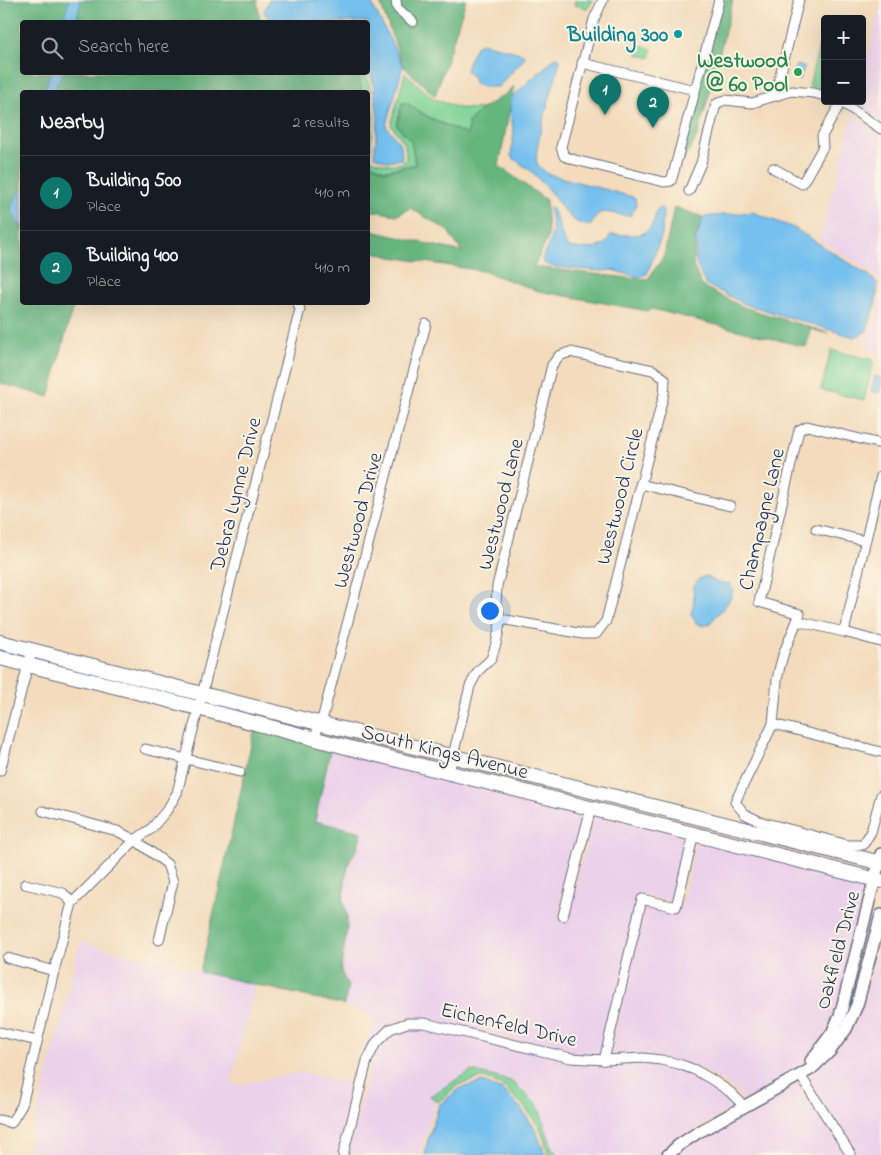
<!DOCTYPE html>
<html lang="en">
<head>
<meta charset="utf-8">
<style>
  body { margin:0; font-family:"Indie Flower",sans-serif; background:#242831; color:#f1f3f6 }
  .controls { position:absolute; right:15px; top:15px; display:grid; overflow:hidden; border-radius:5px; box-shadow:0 5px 20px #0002 }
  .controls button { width:45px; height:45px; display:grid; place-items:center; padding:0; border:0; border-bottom:1px solid #363941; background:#171b24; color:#f1f3f6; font:25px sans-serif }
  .you { position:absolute; left:489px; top:610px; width:18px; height:18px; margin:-12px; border:4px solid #fff; border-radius:50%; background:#1a73e8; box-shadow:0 0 0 8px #1a73e833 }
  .badge { display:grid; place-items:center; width:32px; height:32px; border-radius:50%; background:#0f766e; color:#fff; font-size:16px; font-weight:700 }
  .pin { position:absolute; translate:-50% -41px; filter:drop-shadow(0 1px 2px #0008) }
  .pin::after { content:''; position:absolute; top:26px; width:18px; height:15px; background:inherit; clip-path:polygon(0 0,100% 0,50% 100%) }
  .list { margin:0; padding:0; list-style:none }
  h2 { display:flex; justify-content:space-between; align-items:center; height:65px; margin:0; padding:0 20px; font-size:21px }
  h2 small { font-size:16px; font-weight:400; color:#9ea1a6 }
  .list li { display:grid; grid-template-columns:32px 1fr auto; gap:15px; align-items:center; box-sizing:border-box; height:75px; padding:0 20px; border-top:1px solid #363941 }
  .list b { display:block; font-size:19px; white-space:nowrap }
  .list p { margin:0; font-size:16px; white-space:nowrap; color:#9ea1a6 }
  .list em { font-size:16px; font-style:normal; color:#9ea1a6 }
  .icon { flex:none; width:28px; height:28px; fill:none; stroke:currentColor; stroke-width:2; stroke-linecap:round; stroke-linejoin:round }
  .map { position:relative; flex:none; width:881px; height:1155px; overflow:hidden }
  .search { position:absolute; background:#171b24; box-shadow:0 5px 20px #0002; left:20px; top:20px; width:350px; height:55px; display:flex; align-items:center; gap:12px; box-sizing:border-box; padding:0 18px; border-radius:5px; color:#9ea1a6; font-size:19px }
  .panel { position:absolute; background:#171b24; box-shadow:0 5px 20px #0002; left:20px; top:90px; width:350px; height:215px; border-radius:5px }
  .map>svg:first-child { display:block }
  .built { fill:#ecd1ea }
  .green { fill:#7ed396; stroke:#4c817a }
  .forest { fill:#66b57f; stroke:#40726e }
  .water { fill:#75c0ee; stroke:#4878a6 }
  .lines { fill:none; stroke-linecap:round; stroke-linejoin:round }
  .minor-casing { stroke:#676b7f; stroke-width:11 }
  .tertiary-casing { stroke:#676b7f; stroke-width:14 }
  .secondary-casing { stroke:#676b7f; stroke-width:16 }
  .minor { stroke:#fff; stroke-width:9 }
  .tertiary { stroke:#fff; stroke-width:11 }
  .secondary { stroke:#fff; stroke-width:14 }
  .culture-dot { fill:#0f9aa8; stroke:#fcf5e5; stroke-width:2 }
  .leisure-dot { fill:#2e9e5b; stroke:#fcf5e5; stroke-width:2 }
  .labels { text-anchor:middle; stroke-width:4; stroke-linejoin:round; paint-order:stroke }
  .culture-label { font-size:21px; font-weight:bold; fill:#0d838f; stroke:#fcf5e5; text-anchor:end }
  .leisure-label { font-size:21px; font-weight:bold; fill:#27864d; stroke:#fcf5e5; text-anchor:end }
  .street-label { font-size:21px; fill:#1b2f5e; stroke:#fcf5e5 }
</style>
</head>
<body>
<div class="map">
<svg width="881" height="1155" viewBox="0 0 881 1155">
  <rect width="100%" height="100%" fill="#fcf5e5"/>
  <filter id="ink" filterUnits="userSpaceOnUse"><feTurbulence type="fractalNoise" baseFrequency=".02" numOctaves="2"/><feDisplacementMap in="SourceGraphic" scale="10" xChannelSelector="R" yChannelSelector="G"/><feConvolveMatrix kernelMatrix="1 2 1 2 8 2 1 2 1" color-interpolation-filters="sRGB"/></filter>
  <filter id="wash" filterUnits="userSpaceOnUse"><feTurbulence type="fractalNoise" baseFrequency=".0096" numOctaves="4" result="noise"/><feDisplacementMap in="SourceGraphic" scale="20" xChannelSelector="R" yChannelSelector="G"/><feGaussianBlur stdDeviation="1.12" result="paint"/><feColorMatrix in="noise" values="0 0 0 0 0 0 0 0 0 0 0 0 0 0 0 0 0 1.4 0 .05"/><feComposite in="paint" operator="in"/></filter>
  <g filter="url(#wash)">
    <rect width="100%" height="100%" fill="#f3dbbb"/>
    <g class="built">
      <polygon points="881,4 881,124 855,106 856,101 862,101 862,77"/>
      <polygon points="853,115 881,134 881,282 872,273 820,240"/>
      <polygon points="881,294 881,354 872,352 863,338 870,334 879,308"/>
      <polygon points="331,747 585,811 558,919 566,921 595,813 688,837 672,902 644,895 601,1055 572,1054 424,1019 407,1019 386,1026 372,1040 362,1060 339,1155 27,1155 80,942 200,972 256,984 231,1082 236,1085 301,1072 351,1083 374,1022 373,1018 367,1013 344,1005 348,986 341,971 342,956 347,929 347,915 343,900 346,875 350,859 357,849 362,833 315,822"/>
      <polygon points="697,839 869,883 839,1005 832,1023 812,1052 797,1071 745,1101 733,1088 698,1067 610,1055 646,904 675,911 681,908"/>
      <polygon points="881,934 881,1155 856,1155 806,1076 864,1001"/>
      <polygon points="408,1027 424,1027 608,1065 608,1064 643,1062 661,1064 678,1068 693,1074 708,1082 727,1095 737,1105 675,1142 661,1155 558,1155 552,1148 538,1106 511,1081 471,1072 431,1097 438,1102 435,1104 423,1141 421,1155 348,1155 371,1063 380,1045 393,1033"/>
      <polygon points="798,1081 846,1155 675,1155 682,1148"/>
    </g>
    <g class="green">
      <polygon points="575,0 593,0 588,8 574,5"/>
      <polygon points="820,42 825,44 825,90 809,86"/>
      <polygon points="639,45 652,49 650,58 637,54"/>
      <path d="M344,73H362L368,78L374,117L370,157L371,159C383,163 396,168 406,160L405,144L391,125L405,73L434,99L459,108L482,109L468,122V135L429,117L407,103H402L396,125L411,141L415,164L385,170L368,162V92H362L359,78Z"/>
      <polygon points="831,350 874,360 864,400 821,390"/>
      <polygon points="471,1071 511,1081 538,1106 552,1148 558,1155 549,1155 540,1128 523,1105 504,1087 484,1078 481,1078 458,1085 438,1102 430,1096"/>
    </g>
    <g class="forest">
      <polygon points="0,0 69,0 63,22 22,22 22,72 50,73 44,92 22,92 22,190 18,193 17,223 22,227 22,302 74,303 49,397 0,383"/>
      <polygon points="81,0 257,0 260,22 76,22"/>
      <polygon points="379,0 466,0 435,96 403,66"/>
      <polygon points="722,0 733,0 707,102 697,137 681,164 699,87"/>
      <polygon points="63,72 344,72 359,78 362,92 58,92 56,86"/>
      <polygon points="514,86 499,166 546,200 548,237 534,267 637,279 648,279 664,256 674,207 703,217 695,239 693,266 702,286 743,307 828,333 820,332 811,329 806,347 652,309 648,311 538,291 483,271 391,257 368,250 368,230 462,252 447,230 410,208 400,214 397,215 373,211 368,206 368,162 385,171 416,165 411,141 397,125 402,103 407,103 429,118 468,135 468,122 482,109 507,93"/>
      <polygon points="255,727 331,747 315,821 362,832 357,849 350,859 346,876 343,900 347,915 347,929 341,966 341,971 348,986 344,1005 200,972 206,947"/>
    </g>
    <g class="water">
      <polygon points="69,0 81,0 76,22 63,22"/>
      <polygon points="269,0 370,0 403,66 386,126 401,145 402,159 387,161 374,156 378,117 372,77 367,73 368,22 271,22 264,12"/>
      <path d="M483,43L524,54L525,56L523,60L498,87H485L475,84C473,78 471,74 466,71L469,60L477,45Z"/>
      <path d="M556,57H558L560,60L559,65C555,81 532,151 537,163C539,167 544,171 548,174L633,197L635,199L636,204L632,215C621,218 610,210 599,213L591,225C573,228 561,205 551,193C545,186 539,179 533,173C526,166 518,163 511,156L514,133L510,111L511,98Z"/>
      <polygon points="796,65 804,67 800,80 793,78"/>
      <polygon points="50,73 63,73 56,86 58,92 44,92"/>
      <polygon points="22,190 22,227 17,223 11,207 18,193"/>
      <path d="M549,206C560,218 559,234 568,247C580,249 596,251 606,243C607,242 609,237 610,235C637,233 650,243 657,209L660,208L663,210L662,235L647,274L638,277L612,270L603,271L555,267L545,264L542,260C544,252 549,246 551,238C555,227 550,216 549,206Z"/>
      <polygon points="752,212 794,228 870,276 878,284 875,307 866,332 854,337 745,304 705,284 696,263 696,239 703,217"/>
      <polygon points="875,376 881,378 881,385 879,393 871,391"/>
      <polygon points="705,576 716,582 730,584 733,590 731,597 726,605 710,623 703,626 696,623 691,614 694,602 693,587 699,579"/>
      <polygon points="482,1082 503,1090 520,1107 536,1130 545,1155 425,1155 427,1143 439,1105 461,1088"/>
    </g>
  </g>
  <g filter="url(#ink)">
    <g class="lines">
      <defs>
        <g id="minor">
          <polyline points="396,0 397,8 413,22"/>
          <polyline points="603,0 594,19 561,147 564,156 575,160 664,182 671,181 674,171 719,0"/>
          <polyline points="582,63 695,90"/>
          <polyline points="775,96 792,91 813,93 825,96"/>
          <polyline points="840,101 881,129"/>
          <polyline points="773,168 802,184 823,147 822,136 841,102"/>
          <polyline points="689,191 701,163 716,104 725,100 752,103 775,96 799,0"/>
          <polyline points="881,444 807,426 799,430 759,602 800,614 784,652 780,666 777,680 773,724 735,802 745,814 759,821 848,845 863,845 871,832 881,795"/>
          <polyline points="640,484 730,506"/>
          <polyline points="816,529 865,541"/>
          <polyline points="797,621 844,632 881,642"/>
          <polyline points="844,632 881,476"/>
          <polyline points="773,724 881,752"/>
          <polyline points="315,739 319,723 323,716 426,324"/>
          <polyline points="145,749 240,772"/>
          <polyline points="0,771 32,650"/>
          <polyline points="449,772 470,686 478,671 491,659 496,644 501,619 496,604 497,586 552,365 559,356 570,352 653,370 665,379 664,394 606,621 596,634 583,634 501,619"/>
          <polyline points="43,811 117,831 135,840 167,864 173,882 159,940"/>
          <polyline points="25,884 63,893 72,903"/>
          <polyline points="563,916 591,808"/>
          <polyline points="7,958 54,971"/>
          <polyline points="0,1032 37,1041"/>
          <polyline points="604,1060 642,899 676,907 694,834"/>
          <polyline points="800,1075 851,1155"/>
          <polyline points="0,1120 11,1123 22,1105 54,971 72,903 135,840 151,829 167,810 177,793 300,309 297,302"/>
          <polyline points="343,1155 367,1061 376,1043 390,1029 407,1023 424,1023 571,1058 604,1060 643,1058 661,1060 679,1064 695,1070 711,1079 730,1092 745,1107"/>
        </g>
        <g id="tertiary">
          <polyline points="811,1061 832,1033 840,1016 881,854"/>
          <polyline points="668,1155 679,1145 697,1133 811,1069 829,1052 846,1029 857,1005 881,915"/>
        </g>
        <g id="secondary">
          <polyline points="0,642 202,694 881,863"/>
          <polyline points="0,658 129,690 354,749 881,881"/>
        </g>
      </defs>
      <use href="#minor" class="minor-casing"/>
      <use href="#tertiary" class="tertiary-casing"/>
      <use href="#secondary" class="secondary-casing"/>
      <use href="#minor" class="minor"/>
      <use href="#tertiary" class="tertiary"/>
      <use href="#secondary" class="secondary"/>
    </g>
  </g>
  <circle class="culture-dot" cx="678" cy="34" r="5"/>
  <circle class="leisure-dot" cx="798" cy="72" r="5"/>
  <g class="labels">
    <g class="culture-label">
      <text x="668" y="41">Building 300</text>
    </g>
    <g class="leisure-label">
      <text x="788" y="67">Westwood<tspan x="788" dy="24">@ 60 Pool</tspan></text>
    </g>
    <g class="street-label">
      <text transform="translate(235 494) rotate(-76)" y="7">Debra Lynne Drive</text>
      <text transform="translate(619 496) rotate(-76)" y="7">Westwood Circle</text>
      <text transform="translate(500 504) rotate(-76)" y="7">Westwood Lane</text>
      <text transform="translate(761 519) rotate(-77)" y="7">Champagne Lane</text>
      <text transform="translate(357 520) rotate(-75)" y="7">Westwood Drive</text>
      <text transform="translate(445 751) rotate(14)" y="7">South Kings Avenue</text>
      <text transform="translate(837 950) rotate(-75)" y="7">Oakfield Drive</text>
      <text transform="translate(509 1024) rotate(13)" y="7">Eichenfeld Drive</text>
    </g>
  </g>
</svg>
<div class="controls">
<button>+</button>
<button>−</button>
</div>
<div class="you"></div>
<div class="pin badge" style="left:605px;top:115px">1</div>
<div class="pin badge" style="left:653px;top:128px">2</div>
<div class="search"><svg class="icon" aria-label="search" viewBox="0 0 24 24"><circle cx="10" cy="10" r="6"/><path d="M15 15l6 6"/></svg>Search here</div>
<section class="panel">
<h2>Nearby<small>2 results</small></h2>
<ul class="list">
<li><span class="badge">1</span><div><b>Building 500</b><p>Place</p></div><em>410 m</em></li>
<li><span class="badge">2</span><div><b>Building 400</b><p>Place</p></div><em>410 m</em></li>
</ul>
</section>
</div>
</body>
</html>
